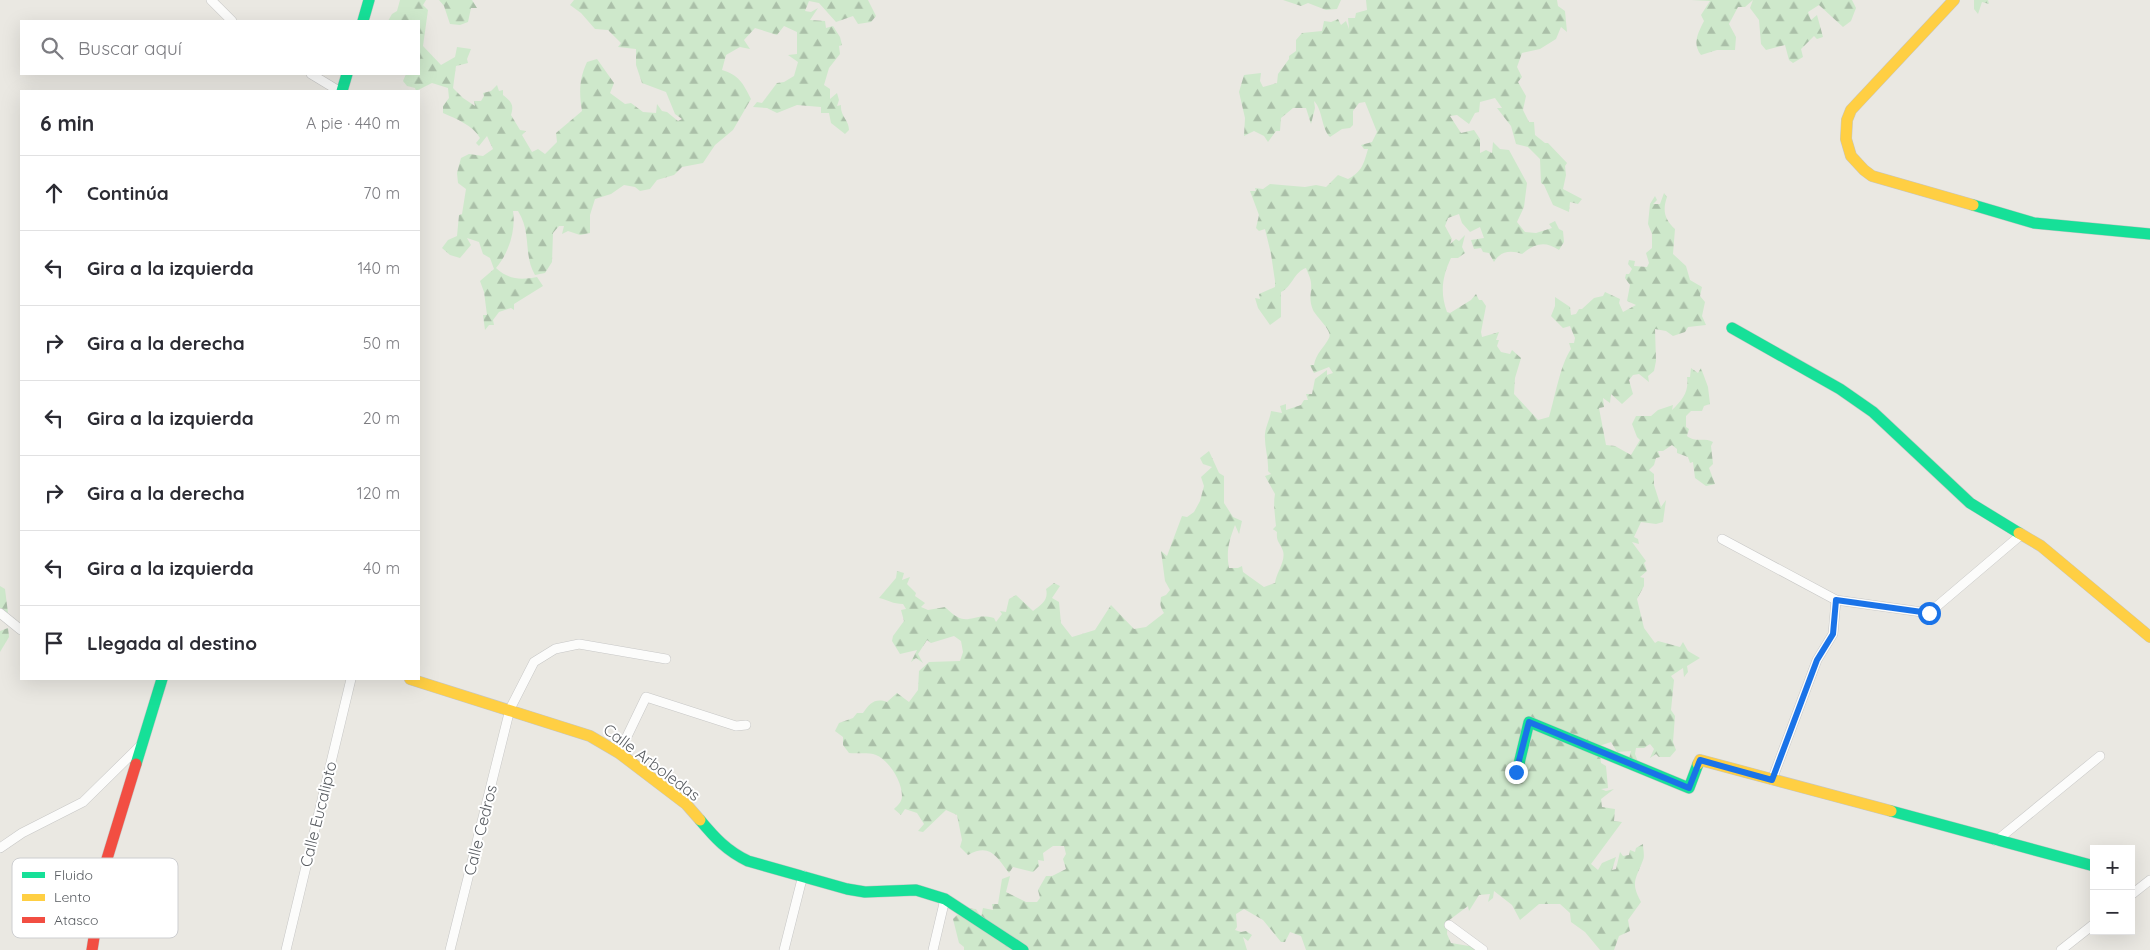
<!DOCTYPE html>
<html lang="es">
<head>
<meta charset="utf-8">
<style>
  body { margin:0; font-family:Quicksand,sans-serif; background:#f2f2f3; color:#2b2b33 }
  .controls { position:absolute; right:15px; bottom:15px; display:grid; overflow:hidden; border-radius:0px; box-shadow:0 5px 20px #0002 }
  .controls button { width:45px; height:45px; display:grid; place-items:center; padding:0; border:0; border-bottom:1px solid #e1e1e2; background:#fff; color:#2b2b33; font:25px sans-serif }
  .stop { position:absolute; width:15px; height:15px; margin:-11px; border:4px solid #1a73e8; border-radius:50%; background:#fff }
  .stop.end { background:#1a73e8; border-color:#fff; box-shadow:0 1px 5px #0008 }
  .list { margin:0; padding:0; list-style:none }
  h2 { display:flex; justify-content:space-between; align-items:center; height:65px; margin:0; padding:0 20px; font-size:21px }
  h2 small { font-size:16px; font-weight:400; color:#7c7c81 }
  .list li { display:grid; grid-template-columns:32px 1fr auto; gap:15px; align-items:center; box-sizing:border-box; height:75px; padding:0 20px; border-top:1px solid #e1e1e2 }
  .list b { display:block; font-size:19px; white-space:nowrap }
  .list em { font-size:16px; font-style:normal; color:#7c7c81 }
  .icon { flex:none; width:28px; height:28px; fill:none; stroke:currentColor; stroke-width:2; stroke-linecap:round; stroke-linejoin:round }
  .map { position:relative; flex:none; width:2150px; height:950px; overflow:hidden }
  .search { position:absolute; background:#fff; box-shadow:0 5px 20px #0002; left:20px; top:20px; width:400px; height:55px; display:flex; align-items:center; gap:12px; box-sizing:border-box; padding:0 18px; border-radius:0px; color:#7c7c81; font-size:19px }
  .panel { position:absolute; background:#fff; box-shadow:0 5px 20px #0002; left:20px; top:90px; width:400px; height:590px; border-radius:0px }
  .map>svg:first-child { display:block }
  .forest { fill:url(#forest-firs) }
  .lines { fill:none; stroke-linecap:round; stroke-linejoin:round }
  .street-casing { stroke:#c7c7c6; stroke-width:10 }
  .fast-casing { stroke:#c5c6c4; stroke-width:12 }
  .slow-casing { stroke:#c5c6c4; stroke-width:12 }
  .jam-casing { stroke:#c5c6c4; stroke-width:12 }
  .street { stroke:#fcfcfb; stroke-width:9 }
  .fast { stroke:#16e098; stroke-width:11 }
  .slow { stroke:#ffcf43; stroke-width:11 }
  .jam { stroke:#f24e42; stroke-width:11 }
  .route { stroke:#1a73e8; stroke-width:6 }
  .labels { text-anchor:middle; stroke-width:4; stroke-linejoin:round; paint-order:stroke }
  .street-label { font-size:16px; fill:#585c61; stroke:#fff }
  .key { fill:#fff; stroke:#cdced0; stroke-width:1 }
  .key-label { font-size:14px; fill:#585c61 }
</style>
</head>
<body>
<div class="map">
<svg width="2150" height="950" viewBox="0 0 2150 950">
  <defs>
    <pattern id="forest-firs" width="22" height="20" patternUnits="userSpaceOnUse" patternTransform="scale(1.25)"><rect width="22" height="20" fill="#cee8cb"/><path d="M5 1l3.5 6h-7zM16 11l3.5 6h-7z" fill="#aabfa8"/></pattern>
  </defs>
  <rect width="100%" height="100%" fill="#eae8e2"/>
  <g class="forest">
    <path d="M400,0H426L423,5L428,10L423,46L441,65L455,57L457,47L471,49L467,59L468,63L456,66L453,88L463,98L475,106L474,101H481L484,96L483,93L491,91L497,85L499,91L503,90V95C512,102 514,105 511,115L520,130L526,131L522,135L532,152L538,149L545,154L557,142L556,133L582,111C579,93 579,79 587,62L597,59L614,83L610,93L625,104L631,103L643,112L656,113L657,104L662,111L667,112L678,121L682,119L675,114L666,92L642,83L636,65V49L618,47L621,43L608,30L595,29L581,13L570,5L574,0H868L876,16L871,22L858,24L853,16L836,22L819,3L809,1L805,11L811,12L818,8L810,20L825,21L826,28L833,26L840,37L842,45L839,46L840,54L829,68L824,85L830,89V99L837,93L839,100L837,106L841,105C840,116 849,120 849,130L845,134L831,123L829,113H821V107L797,105L777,113L767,108L753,107L757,102L762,103L777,83L784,82L794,76L798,62L788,55L797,54V32L784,26L777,35L755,28L744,40L750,49L740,47L726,55L722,70C739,75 743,83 751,99L733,130L715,145L703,163L682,167L674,175L657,180L650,189L640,191L635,187L624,185L611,194L595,199L590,215V233L580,235L568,231L562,234L564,226H559L553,233L552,262L545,273L535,275C523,255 532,233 518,211H513C516,230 509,253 496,268C509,280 521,280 537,277L543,286L514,304V310L511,308L499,312L493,320L494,325H489L485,330L483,315H487L484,292L480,281L494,269L490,258L483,254L479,242L467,238L471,245L460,258L450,255L442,248L448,240L457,236L459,215L462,214L466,189L458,183L457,173L461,158L469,154L483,156L493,149L487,136L479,146L476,143L480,138C473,125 456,119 443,113V106L449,98L448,88L432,83L416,91L415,88L407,86L403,81L406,74H419V21H388L392,14L397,11Z"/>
    <polygon points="439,0 472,0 477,8 471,8 468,22 460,25 450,24 444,6"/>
    <polygon points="1283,0 1341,0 1337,9 1326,10 1308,3 1301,6"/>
    <path d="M1366,0H1557L1558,6L1565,11L1567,32L1561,27L1556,39L1540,49L1522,53L1517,67L1522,77L1518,82L1526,96L1523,110L1529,122H1534L1535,135L1545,143H1548L1567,163L1565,166L1566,175L1563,189L1582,199L1578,204L1570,202L1569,212L1553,205L1544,185L1541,183L1540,159L1528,147L1516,144L1511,126L1497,108H1502L1495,98L1480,102L1479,112L1475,113L1469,124L1457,115L1450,116L1461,133L1474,130L1480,139V153L1486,150L1492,153L1493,142L1500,149L1509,150L1527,183L1524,207L1517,222L1525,232L1536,233L1552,228L1549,224L1555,221L1559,229L1563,231L1564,242L1559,250C1545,241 1536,243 1522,254C1511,250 1500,251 1494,262L1489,253L1483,252L1481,248L1474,249L1471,240L1484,238L1480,227L1470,232L1462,223L1459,214L1448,218L1445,226L1452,239L1450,244L1456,239L1459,241L1465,235L1462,247L1465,253L1458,258H1451C1442,277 1440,293 1447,312L1450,313L1471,300L1476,294L1479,300H1482L1486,306L1481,332L1482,337L1499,332L1496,340H1499L1497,346L1501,352L1510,354L1512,350L1521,358L1515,378L1514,394L1538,420L1549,417C1555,398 1560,365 1571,349L1569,343H1574L1575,338L1570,326L1563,328L1551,316L1555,306V297L1570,307L1571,315L1576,314L1579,309H1582L1594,298L1603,296L1605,292L1620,299L1619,303L1623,312L1636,305L1627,301L1630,285L1625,278L1626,274H1629L1632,269L1628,264L1629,260L1635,261L1634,266L1647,267L1649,263L1646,253L1652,248V234L1648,224L1650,204L1655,196L1657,200L1653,204H1660L1664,193L1667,197C1662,211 1665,220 1675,229L1673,254L1686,266L1690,280L1702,287L1700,296L1705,302L1702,316L1706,325L1688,327L1685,332L1673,336L1666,331L1655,329L1656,361L1654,371L1648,376L1649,382L1639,374L1633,375L1629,380L1633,394L1622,404L1611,394L1610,403L1603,398L1604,407L1599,408L1606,445L1615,446L1631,455L1640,440L1637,437L1632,424L1636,416H1651L1658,410L1673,405L1672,410C1683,399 1689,392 1687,377H1690L1691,368L1698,373L1701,368L1708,387L1710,404L1704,406L1702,411H1691L1686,416V427L1689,429L1687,436C1696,443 1704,437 1713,442L1711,446L1713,464L1709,468L1715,484L1706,486L1695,478L1693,462L1690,463L1688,457L1677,453V449L1672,445L1663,451H1658L1660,457L1656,458L1654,465L1649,470L1654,474V485L1661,507L1666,500L1663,522L1656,524L1641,522L1634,537L1638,539L1639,544L1632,542L1646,561L1644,563L1647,571L1640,577L1644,578V586L1637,599L1644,628L1655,643L1658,641L1680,647L1683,642L1688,651L1700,658L1687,666L1688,672L1684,677L1683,668L1671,676L1674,680L1671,710L1675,716L1673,742L1676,750L1670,757H1659L1656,754L1650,758L1654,749L1650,744L1644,748H1636L1635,754L1638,762L1629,759L1631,751L1617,752L1611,742L1596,747L1600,754L1601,763L1606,766L1608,788L1601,789L1606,791L1614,789L1601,799L1602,807L1615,809L1614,821L1622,822L1591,864L1598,870L1602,863L1616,857L1612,870L1616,869L1620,852L1623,856L1629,855L1630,850L1635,852L1636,848L1643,844C1643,849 1645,856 1643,860C1636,879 1630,882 1641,902L1628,920L1630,931L1619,936L1614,950H1600L1585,932L1571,922L1570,913L1560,904H1539L1520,920L1512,905L1494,891L1493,898L1488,902L1490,894L1479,895L1469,911L1468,906L1448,921L1447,934L1451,943L1469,946L1470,944L1482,950H1306L1301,936L1290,932L1285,942H1281L1263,920L1244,909L1236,914L1237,927L1235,930L1241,932L1246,931L1252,935L1248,941L1243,937L1247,950H964V947L959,943L953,919L964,908L976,909L981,917L983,908L993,910L992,904H998L1002,879L1010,876L1006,892L1026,902H1037L1040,898L1038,890L1046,876H1052L1066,869L1063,859L1066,854L1064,846H1053L1043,853L1044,861L1038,860L1039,866L1033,872L1013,867L1009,873C996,856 990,843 968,855L960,847L962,840L957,815L946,810L923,832L918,831L924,824L917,813L905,809L901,815L894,809C898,805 902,802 902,796C902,782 890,761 876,755C869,752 856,754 849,753L843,745V737L835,731L839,723L853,718L857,713H863C870,703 875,698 887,702L897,693L909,702L918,690L919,671L929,662L960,661L963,652L961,641L954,636L931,643L927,640L918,654L923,663L916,658L911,662L917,650L900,654L892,641L893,636L904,621L901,610L906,609L903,604C893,604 888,600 879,598L896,578L897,571L904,573L902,580L910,577L907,584L916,593L915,596L925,603L921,607L928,610L945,607C969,631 970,611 994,618L996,622L1002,614L1000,611L1006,612L1009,599L1016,595L1033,611C1041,605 1049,600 1046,589L1054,583L1060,586L1052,598L1059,602L1061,623L1072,637L1095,630L1111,605L1134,629L1146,627L1164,613C1160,606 1160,605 1161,597L1166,595L1170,590L1165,581L1161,551L1167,556L1182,516L1187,517L1194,512L1200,501L1204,486L1201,477L1212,467L1203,464L1200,458L1209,451L1219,473L1224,476V503L1233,517L1242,521L1239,534L1235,525C1229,541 1226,551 1229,568H1238L1242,566L1243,572L1264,587L1275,583C1276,573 1286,561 1283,551C1280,542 1276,542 1277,532L1273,529L1276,526C1275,515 1273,504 1275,494L1265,476L1271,474L1268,471C1269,459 1264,446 1265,434C1266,425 1270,419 1271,411L1282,413L1280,406L1286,404V410L1301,405L1304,400H1308L1306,394H1312L1315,379L1327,370V375L1333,373L1329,367L1314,373L1310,365H1314C1316,353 1324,348 1329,338C1333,331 1317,318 1313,310C1308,298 1312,293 1311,283C1311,279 1308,273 1306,268C1294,272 1292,287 1281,292V317L1270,325L1258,308L1255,298L1260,299L1259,294L1275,287V281L1271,254L1265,229L1259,231L1256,228L1259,215L1250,191H1256L1255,188L1263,189L1270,184L1305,187L1316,185L1326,187L1338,175L1348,179C1362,172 1364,163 1368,149H1364L1361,145L1372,142L1377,132L1365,102L1359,103L1353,111V125L1350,128L1342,129L1330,137C1321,128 1323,110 1314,101L1315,108L1311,124L1306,108H1293L1281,118L1280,131H1276L1268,142L1264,136L1254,131L1244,136L1245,118L1239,92L1244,75L1261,73L1260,81L1263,87L1277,83L1278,74L1289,59V56L1296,51V40L1302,33L1322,31L1324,21L1331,22L1338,19L1341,25L1346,21L1349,29L1348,18H1355L1356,13L1367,10Z"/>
    <path d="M1691,0H1852L1856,8L1851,21L1843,27L1819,5L1808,12L1811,20L1817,15L1823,37L1817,39L1814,36L1801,49L1803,57L1793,63L1789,60L1785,45L1766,50L1761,44L1759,20L1750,8L1753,0L1745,7H1738L1729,24L1736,37L1735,50H1717L1701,55C1692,44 1698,33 1704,21L1701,15L1710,1Z"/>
    <polygon points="1974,0 1988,0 1989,4 1982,2 1978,14 1974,9"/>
    <polygon points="0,586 5,589 8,613 0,611"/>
    <polygon points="8,628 9,637 0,652 0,631"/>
  </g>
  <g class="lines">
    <defs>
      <g id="street">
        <polyline points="211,0 232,21"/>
        <polyline points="311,74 339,91"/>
        <polyline points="1722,539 1836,600 1929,613 2022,534"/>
        <polyline points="0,613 21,630"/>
        <polyline points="619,753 646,697 736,726 746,725"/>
        <polyline points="1772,780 1817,660 1833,634 1836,600"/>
        <polyline points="1996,841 2100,756"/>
        <polyline points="0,848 22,833 83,802 140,746"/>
        <polyline points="2131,895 2150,880"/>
        <polyline points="1449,925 1483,950"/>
        <polyline points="286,950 351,679"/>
        <polyline points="450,950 510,709 534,662 555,649 579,644 666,659"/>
        <polyline points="784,950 803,875"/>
        <polyline points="933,950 945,899"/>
        <polyline points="2061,950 2094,924"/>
      </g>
      <g id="fast">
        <polyline points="363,21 369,0"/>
        <polyline points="342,91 347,74"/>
        <polyline points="1973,205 2034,223 2150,234"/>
        <polyline points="1732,328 1840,389 1873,412 1970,503 2019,533"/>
        <polyline points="136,764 162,679"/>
        <polyline points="1517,772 1529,722 1689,788 1698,764"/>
        <polyline points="1891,811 2094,866"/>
        <path d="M700,820C715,838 727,851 748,861L847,889L865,892L916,890L945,899L1023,950"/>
      </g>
      <g id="slow">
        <polyline points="1954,0 1851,110 1847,120 1846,139 1851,156 1864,170 1872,176 1973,205"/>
        <polyline points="2019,533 2041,546 2150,637"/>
        <polyline points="410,679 590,736 619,753 686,804 700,820"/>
        <polyline points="1698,764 1700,760 1891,811"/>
      </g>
      <polyline id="jam" points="92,950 106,862 136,764"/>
    </defs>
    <use href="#street" class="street-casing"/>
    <use href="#fast" class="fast-casing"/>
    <use href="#slow" class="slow-casing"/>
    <use href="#jam" class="jam-casing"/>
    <use href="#street" class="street"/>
    <use href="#fast" class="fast"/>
    <use href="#slow" class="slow"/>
    <use href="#jam" class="jam"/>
  </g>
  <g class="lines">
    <polyline class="route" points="1516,772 1529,722 1689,788 1700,760 1772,780 1817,660 1833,634 1836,600 1929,613"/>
  </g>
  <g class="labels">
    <g class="street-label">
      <text transform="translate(652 762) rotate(37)" y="6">Calle Arboledas</text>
      <text transform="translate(318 814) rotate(-76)" y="6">Calle Eucalipto</text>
      <text transform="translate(480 830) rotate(-76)" y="6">Calle Cedros</text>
    </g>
  </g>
  <rect x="12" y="858" width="166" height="80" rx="8" class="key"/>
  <rect x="22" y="872" width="23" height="6" fill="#16e098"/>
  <rect x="22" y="894" width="23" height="7" fill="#ffcf43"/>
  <rect x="22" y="917" width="23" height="6" fill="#f24e42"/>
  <g class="key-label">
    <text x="54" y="880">Fluido</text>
    <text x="54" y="902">Lento</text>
    <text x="54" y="925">Atasco</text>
  </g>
</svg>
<div class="controls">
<button>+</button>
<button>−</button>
</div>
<div class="stop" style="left:1929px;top:613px"></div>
<div class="stop end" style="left:1516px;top:772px"></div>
<div class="search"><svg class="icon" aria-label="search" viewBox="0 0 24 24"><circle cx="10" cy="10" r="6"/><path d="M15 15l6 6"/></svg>Buscar aquí</div>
<section class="panel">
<h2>6 min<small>A pie · 440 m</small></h2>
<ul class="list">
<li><svg class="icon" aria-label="ahead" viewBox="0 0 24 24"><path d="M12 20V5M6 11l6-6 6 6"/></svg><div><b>Continúa</b></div><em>70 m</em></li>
<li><svg class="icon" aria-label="left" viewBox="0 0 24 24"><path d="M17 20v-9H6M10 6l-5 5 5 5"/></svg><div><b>Gira a la izquierda</b></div><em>140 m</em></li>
<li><svg class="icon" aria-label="right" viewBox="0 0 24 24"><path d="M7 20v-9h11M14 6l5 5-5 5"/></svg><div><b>Gira a la derecha</b></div><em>50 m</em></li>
<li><svg class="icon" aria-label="left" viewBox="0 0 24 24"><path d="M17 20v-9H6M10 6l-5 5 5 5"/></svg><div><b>Gira a la izquierda</b></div><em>20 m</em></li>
<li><svg class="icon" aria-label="right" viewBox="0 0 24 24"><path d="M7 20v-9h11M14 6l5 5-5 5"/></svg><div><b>Gira a la derecha</b></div><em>120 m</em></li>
<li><svg class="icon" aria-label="left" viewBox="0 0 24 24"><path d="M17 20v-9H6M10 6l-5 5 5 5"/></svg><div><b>Gira a la izquierda</b></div><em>40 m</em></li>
<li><svg class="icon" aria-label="arrive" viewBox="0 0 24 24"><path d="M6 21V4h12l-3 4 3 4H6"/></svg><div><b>Llegada al destino</b></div></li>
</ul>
</section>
</div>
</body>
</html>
